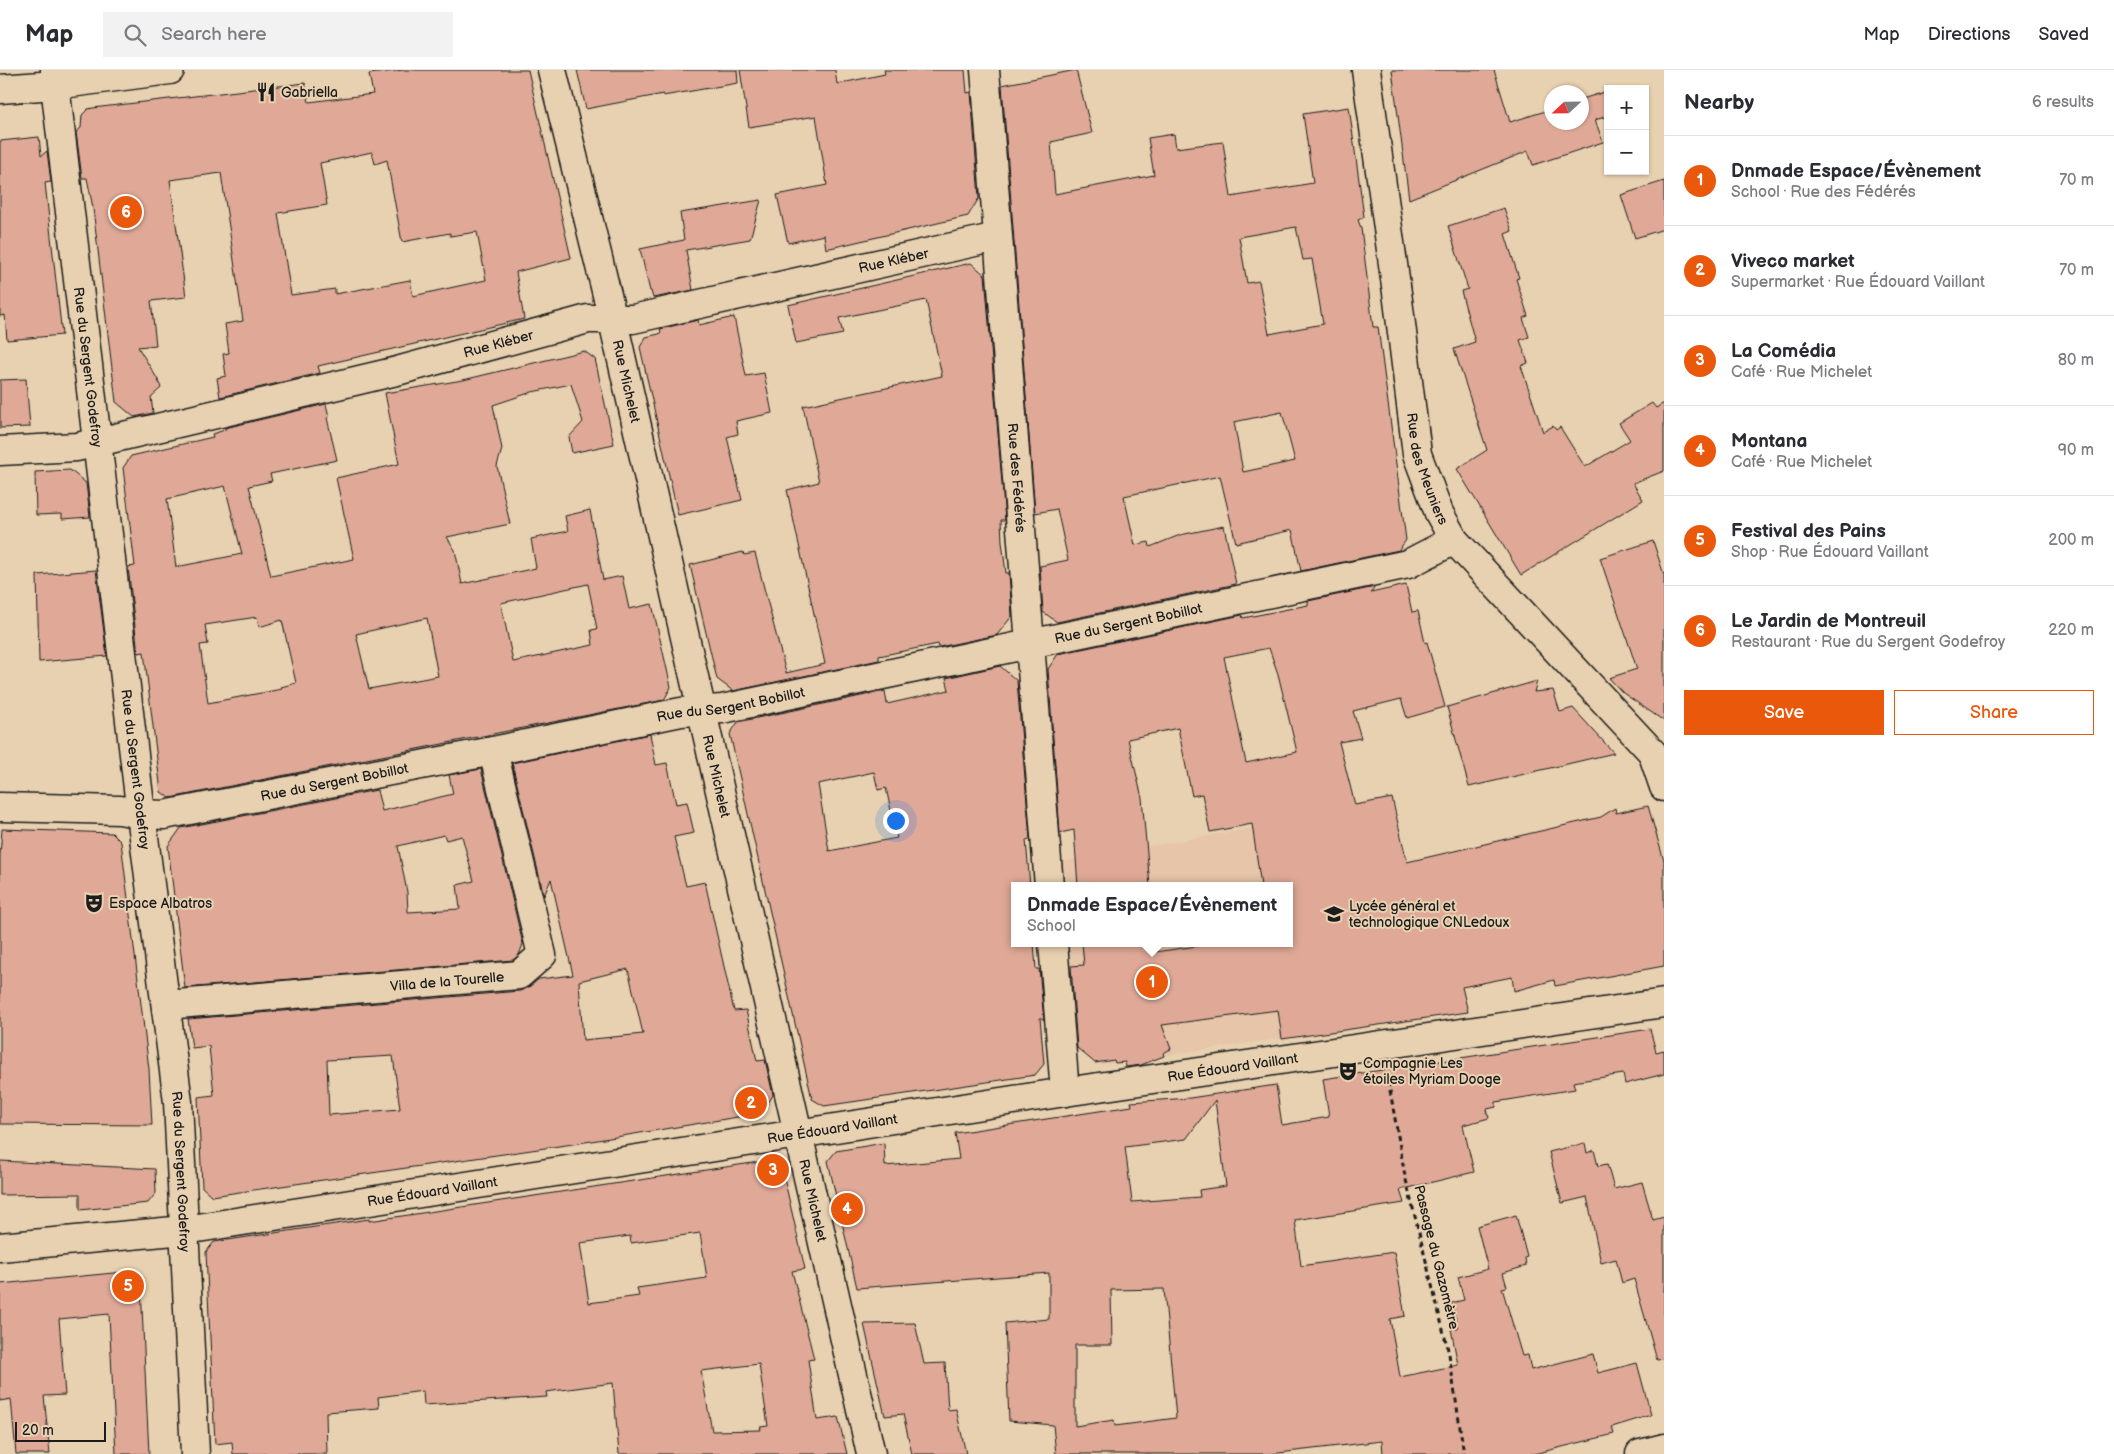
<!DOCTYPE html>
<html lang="en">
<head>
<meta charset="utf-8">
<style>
  body { margin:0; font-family:"Balsamiq Sans",sans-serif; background:#f2f2f3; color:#2b2b33 }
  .controls { position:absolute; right:15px; top:15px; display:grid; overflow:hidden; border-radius:0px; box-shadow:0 1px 4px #0004 }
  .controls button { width:45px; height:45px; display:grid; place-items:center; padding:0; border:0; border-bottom:1px solid #e1e1e2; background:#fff; color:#2b2b33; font:25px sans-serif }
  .compass { position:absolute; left:1544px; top:15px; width:45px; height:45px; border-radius:50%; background:#fff; box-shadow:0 1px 4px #0004; rotate:248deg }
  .scale { position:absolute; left:15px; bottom:12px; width:91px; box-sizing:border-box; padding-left:5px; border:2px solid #1c1c1c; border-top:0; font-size:14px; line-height:18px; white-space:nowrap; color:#1c1c1c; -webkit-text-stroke:4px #e8d1b0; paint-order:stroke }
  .you { position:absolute; left:895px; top:750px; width:18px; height:18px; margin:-12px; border:4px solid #fff; border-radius:50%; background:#1a73e8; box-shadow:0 0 0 8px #1a73e833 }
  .badge { display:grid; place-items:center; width:32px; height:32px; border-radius:50%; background:#ea580c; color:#fff; font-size:16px; font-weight:700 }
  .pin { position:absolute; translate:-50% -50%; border:2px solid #fff; box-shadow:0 1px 5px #0006 }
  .popup { position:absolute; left:1011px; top:812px; width:282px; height:65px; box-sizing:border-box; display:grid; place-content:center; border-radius:0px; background:#fff; filter:drop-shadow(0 1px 4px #0005); font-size:16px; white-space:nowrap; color:#7c7c81 }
  .popup b { font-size:19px; color:#2b2b33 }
  .popup::after { content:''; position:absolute; left:50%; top:100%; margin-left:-10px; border:10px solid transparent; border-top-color:#fff }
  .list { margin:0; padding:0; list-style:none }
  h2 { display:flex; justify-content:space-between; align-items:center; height:65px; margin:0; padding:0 20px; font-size:21px }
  h2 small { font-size:16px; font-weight:400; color:#7c7c81 }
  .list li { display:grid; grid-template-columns:32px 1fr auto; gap:15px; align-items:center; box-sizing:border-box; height:90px; padding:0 20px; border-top:1px solid #e1e1e2 }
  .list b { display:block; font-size:19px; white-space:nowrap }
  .list p { margin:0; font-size:16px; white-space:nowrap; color:#7c7c81 }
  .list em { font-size:16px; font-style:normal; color:#7c7c81 }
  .actions { display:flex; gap:10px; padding:15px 20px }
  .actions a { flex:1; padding:11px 0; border:1px solid #ea580c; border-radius:0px; text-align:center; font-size:18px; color:#ea580c }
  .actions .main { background:#ea580c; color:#fff }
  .icon { flex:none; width:28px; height:28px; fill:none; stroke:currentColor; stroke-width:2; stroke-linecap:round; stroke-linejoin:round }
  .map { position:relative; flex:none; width:1664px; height:1384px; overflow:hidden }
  header { display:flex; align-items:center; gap:30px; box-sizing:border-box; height:70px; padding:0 25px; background:#fff; border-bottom:1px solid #e1e1e2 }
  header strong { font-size:24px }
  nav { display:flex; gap:28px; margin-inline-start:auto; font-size:18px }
  .search { width:350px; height:45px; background:#f2f2f3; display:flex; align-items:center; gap:12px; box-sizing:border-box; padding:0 18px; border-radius:0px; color:#7c7c81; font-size:19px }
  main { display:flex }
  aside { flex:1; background:#fff }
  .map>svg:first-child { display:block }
  .built { fill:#e6c5a8 }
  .building { fill:#e0a997; stroke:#1c1c1c; fill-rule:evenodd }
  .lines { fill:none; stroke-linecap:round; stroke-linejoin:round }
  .minor-casing { stroke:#1c1c1c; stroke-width:31 }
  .path { stroke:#1c1c1c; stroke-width:3; stroke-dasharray:5 4; stroke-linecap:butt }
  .minor { stroke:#e8d1b0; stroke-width:28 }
  .labels { text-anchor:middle; stroke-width:4; stroke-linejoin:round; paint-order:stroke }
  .poi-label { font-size:14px; fill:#1c1c1c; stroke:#e8d1b0; text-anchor:start }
  .street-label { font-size:14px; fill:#1c1c1c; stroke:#e8d1b0 }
</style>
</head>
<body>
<header>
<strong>Map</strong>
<div class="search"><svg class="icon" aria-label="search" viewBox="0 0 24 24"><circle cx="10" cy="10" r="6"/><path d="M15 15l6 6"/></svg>Search here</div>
<nav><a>Map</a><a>Directions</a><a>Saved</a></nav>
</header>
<main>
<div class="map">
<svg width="1664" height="1384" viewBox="0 0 1664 1384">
  <rect width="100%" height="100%" fill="#e8d1b0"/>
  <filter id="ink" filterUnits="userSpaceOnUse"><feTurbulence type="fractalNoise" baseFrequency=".02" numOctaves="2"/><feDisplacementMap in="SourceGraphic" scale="10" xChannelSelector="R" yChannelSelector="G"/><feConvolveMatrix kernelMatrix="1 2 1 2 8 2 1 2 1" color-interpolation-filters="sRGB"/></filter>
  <g filter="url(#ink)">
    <polygon class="built" points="1360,739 1388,953 1097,995 1080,982 1068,873 1290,873 1290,816 1062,816 1060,792"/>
    <g class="building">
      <path d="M404,0H528L571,188L516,202L524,249L318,296L320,303L220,327L217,308L226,306L223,284L229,283L225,254L243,251L221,103L170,110L186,227L151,231L156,275L138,277L158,310L161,318L151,327L153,343L134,347L116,332L93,138L87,108H82L76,62L81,58L82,45L88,39L93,38L305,13L309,32L373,24L369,4ZM372,82L375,94L387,90L402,172L450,163V166L477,162L486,210L413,226L410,210L335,224V219L291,225L278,143L327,135L320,93Z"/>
      <polygon points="577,0 737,0 738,13 663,26 663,24 586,39"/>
      <polygon points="740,0 835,0 837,14 885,4 884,0 965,0 967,23 971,22 979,128 968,146 826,179 824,165 788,173 777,125 827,115 816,46 749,57"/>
      <path d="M1076,0L1092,63L1051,72L1055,124L1154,105L1148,68L1174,64L1176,78L1223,72L1231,127L1313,113L1303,44L1349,37L1364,147L1358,150L1361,158L1373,257H1378L1406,470L1399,480L1301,501L1292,460L1236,473L1220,406L1124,426L1135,475L1149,472L1150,477L1180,465L1224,456L1236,514L1057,552L1043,542L1040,496L1068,490L1057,439L1035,443L1002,15ZM1296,157L1303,190L1312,189L1323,254L1269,264L1259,211L1247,213L1239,167ZM1282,342L1295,391L1243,402L1234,352Z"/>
      <polygon points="1392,0 1494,0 1510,52 1552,39 1552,52 1582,52 1582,29 1608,21 1608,46 1595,50 1603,72 1533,95 1528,81 1409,129"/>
      <polygon points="39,67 41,86 47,81 51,112 45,113 62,265 7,270 5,245 0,246 0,71"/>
      <polygon points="1664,111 1664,159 1635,168 1621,125"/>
      <polygon points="761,130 750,169 686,180 693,220 653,228 651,221 650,221 640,179 684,170 680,143"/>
      <polygon points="1504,138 1512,161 1505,164 1519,208 1516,209 1528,246 1523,248 1529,267 1520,270 1528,293 1521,296 1543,362 1553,356 1556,360 1560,357 1585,397 1630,370 1619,353 1652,333 1656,338 1664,333 1664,401 1633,413 1643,430 1521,505 1457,399 1487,380 1454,279 1475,272 1461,221 1468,219 1448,156"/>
      <polygon points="971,193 985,205 1005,450 1001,450 1002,472 1006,503 1009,503 1012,546 997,565 939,577 938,574 879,586 879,590 733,621 717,609 690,495 743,482 744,485 755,483 786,603 825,594 787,420 819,412 803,336 942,306 926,230 839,248 843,264 796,273 788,235"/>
      <polygon points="734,247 746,306 764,303 772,343 736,351 738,364 727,367 742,430 678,445 640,277 646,267 659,264 661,262 660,259 698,250 699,255"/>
      <path d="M584,281L595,289L614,374L572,383L569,367L583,352L571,314L532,322L493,335L502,379L497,396L510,454L447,467L455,480L462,514L536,498L531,469L568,461L565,446L590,440L603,510L622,506L629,539L652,534L671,617L664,630L170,728L161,722L144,582L138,583L128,497L135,496L123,398L131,386L213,367L212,364L225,360V358L326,334L329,347L327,348L337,390L270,404L272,411L249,416L271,506L354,489L336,408L399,394L385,323L463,310ZM225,416L242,484L176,497L167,429ZM588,514L597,559L591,560L593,575L513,592L501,533ZM257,547L259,557L282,550L296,613L281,617L282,619L208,633L200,575L208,574L205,555ZM427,548L438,606L369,619L356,564Z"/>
      <polygon points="26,309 30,357 0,358 0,310"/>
      <polygon points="70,400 86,413 90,447 62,449 62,444 36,445 35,402"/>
      <polygon points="1653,471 1664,505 1664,651 1623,623 1609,608 1637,599 1600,488"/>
      <polygon points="96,500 107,586 39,592 37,505"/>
      <path d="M1406,515L1412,542L1418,541L1425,573L1427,572L1445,637L1407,648L1401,629L1353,641L1361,668L1339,672L1355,735L1392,728L1407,792L1601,747L1615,738L1616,743L1648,736L1664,791V896L1555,916L1554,910L1514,921L1512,907L1462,917L1468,942L1282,969L1278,940L1162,955L1171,979L1163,983L1164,986L1141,995L1126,997L1125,992L1115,993L1114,990L1095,993L1077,978L1071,896L1084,895L1082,873H1155V882L1218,873H1290V816H1261L1252,754L1210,762L1202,724L1192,726L1178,658L1128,669L1142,728L1150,816H1078L1074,760L1060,763L1048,599L1058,584L1242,545L1243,548L1308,535V531L1375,517L1371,523ZM1269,578L1278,604L1297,682L1246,693L1224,587Z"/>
      <path d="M1000,596L1017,611L1030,769L1026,770L1030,816H1014V873H1034L1036,899H1039L1044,950L1040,947L1044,994L1035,1005L824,1036L812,1029L730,664L738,652L885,621L887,634L949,620L946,608ZM874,702L878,720L886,718L897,768L829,781L818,714Z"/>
      <polygon points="1537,611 1534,622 1553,620 1560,642 1573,638 1614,683 1469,717 1447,637"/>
      <path d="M650,664L656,695L667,693L676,734L687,732L694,763L674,767L686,816L705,812L734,941L746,940L757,991L765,990L773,1025L762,1043L573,1074L212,1126L202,1117L198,1027L214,1025L209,976L192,978L188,949L520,921L529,917L539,909L573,905L551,809L544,826L512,693ZM628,899L643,964L583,970L579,911ZM393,986L400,1039L329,1045L327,990Z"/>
      <path d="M481,699L523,874L519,885L513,890L185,918L168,776L181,758L377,720L382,741L453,724L449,705ZM444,765L446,770L462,766L474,811L457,815L460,839L408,842L407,822L398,776Z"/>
      <polygon points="2,759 112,763 121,772 149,999 152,1055 0,1054 0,786"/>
      <path d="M1650,959L1656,982L1664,980V1004L1625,1014L1623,1004L1573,1012L1575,1019L1496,1032V1037L1487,1039L1489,1048L1463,1055L1474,1102L1400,1120L1404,1133L1295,1150L1301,1196L1394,1182L1405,1246L1390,1249L1400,1307L1458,1295L1451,1259L1458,1258L1451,1233L1464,1230L1458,1207L1488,1199L1477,1156L1516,1145L1527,1187L1525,1188L1526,1196L1503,1203L1507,1217L1502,1218L1522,1286L1528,1285L1531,1300L1593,1284L1598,1303L1637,1293L1651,1345L1612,1357L1614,1364L1534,1384H1383L1382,1371L1270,1384H1056L1053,1355L1009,1351L1005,1253L1049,1249V1203L857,1218L828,1091L836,1081L884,1073L885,1096L959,1089L955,1063L1132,1036L1131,1032L1190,1028L1276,1015L1282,1055L1329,1047L1323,1009ZM1215,1030L1226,1116L1199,1120L1200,1127L1132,1132L1125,1077L1186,1069ZM1164,1219L1176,1348L1115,1356L1114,1350L1075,1356V1275H1112L1111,1220Z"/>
      <polygon points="1585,1073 1587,1083 1594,1080 1598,1096 1607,1094 1614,1119 1642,1112 1653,1150 1664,1147 1664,1289 1657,1290 1634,1209 1622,1213 1616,1189 1601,1193 1587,1127 1562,1133 1549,1082"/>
      <path d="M772,1090L782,1099L805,1199L792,1201L814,1289L808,1290L817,1350L838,1347L847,1384H619L613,1313L546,1322L547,1327L424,1335L423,1321L378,1327L379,1338L326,1342L327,1384H233L232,1372L215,1374L206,1182L214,1172L369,1149V1151ZM700,1163L707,1208L637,1218L639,1226L589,1233L580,1173L630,1166L631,1173ZM759,1294L768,1356L760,1357L761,1360L712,1361L701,1301Z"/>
      <polygon points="0,1091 155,1099 156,1123 148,1133 80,1140 80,1124 0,1125"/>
      <polygon points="124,1202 141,1217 149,1384 116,1384 109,1244 59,1249 65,1325 44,1326 50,1384 16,1384 11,1329 0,1331 0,1214"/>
      <polygon points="915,1253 924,1294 945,1293 948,1340 956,1339 966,1384 912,1384 903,1344 885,1346 864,1254"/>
    </g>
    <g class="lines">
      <defs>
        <g id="minor">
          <path id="s1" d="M55,0V15L141,744L178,1032L195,1384"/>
          <path id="s2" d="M552,0L608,229L871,1384"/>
          <path id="s3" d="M985,0L1049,816"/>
          <path id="s4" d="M1366,0L1398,230L1417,384L1439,443L1454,470L1652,682L1664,717"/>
          <polyline points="0,19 55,15 170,0"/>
          <path id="s5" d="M0,381L77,377L397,301L588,249H633L997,167"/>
          <path id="s6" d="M0,737L120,740L141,744L164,745L493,681L681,642L722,639L1408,494L1454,470"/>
          <polyline points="1053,873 1065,1022"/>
          <path id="s7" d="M166,935L519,905L542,885L493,681"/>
          <path id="s8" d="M0,1177L185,1160L1065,1022L1664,933"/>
          <polyline points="1640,1384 1664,1378"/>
        </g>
      </defs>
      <use href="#minor" class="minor-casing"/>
      <polyline class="path" points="1387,1003 1405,1106 1449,1284 1464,1384"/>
      <use href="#minor" class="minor"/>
    </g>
  </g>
  <defs>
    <symbol id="restaurant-bare" viewBox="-9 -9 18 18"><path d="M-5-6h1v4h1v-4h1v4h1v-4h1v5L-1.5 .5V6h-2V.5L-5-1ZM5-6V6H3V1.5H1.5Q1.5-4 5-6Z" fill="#1c1c1c" stroke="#e8d1b0" stroke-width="2.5" paint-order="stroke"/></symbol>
    <symbol id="theatre-bare" viewBox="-9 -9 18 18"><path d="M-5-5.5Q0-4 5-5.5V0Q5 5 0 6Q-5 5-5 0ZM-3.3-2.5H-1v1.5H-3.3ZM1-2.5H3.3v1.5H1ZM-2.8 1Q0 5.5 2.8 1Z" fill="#1c1c1c" stroke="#e8d1b0" stroke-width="2.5" paint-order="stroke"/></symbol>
    <symbol id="school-bare" viewBox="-9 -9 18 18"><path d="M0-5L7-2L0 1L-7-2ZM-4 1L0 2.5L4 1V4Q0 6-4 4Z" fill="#1c1c1c" stroke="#e8d1b0" stroke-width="2.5" paint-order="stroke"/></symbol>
  </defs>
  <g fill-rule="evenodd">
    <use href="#restaurant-bare" x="252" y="8" width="28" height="28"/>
    <use href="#theatre-bare" x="80" y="819" width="28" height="28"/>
    <use href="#school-bare" x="1320" y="830" width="28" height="28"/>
    <use href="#theatre-bare" x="1334" y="987" width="28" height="28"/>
  </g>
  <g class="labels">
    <g class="poi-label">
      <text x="281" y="27">Gabriella</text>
      <text x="109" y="838">Espace Albatros</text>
      <text x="1349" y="841">Lycée général et<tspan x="1349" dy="16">technologique CNLedoux</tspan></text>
      <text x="1363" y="998">Compagnie Les<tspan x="1363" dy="16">étoiles Myriam Dooge</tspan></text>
    </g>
    <g class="street-label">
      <text dy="5" stroke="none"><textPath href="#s5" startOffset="916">Rue Kléber</textPath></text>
      <text dy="5" stroke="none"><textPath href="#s5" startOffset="511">Rue Kléber</textPath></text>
      <text dy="5" stroke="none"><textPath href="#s1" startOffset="299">Rue du Sergent Godefroy</textPath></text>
      <text dy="5" stroke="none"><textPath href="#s2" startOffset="320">Rue Michelet</textPath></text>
      <text dy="5" stroke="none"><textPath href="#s4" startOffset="404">Rue des Meuniers</textPath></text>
      <text dy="5" stroke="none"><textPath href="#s3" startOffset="409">Rue des Fédérés</textPath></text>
      <text dy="5" stroke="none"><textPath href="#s6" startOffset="1148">Rue du Sergent Bobillot</textPath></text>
      <text dy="5" stroke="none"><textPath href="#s6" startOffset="742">Rue du Sergent Bobillot</textPath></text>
      <text dy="5" stroke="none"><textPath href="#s1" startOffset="704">Rue du Sergent Godefroy</textPath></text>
      <text dy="5" stroke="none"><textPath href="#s2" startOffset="725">Rue Michelet</textPath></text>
      <text dy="5" stroke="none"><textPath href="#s6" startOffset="338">Rue du Sergent Bobillot</textPath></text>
      <text dy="5" stroke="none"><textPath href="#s7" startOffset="282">Villa de la Tourelle</textPath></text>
      <text dy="5" stroke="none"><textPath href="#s8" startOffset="1246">Rue Édouard Vaillant</textPath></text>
      <text dy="5" stroke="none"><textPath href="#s8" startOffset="841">Rue Édouard Vaillant</textPath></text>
      <text dy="5" stroke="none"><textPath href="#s1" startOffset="1109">Rue du Sergent Godefroy</textPath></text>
      <text dy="5" stroke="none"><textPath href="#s8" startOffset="436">Rue Édouard Vaillant</textPath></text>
      <text dy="5" stroke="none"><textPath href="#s2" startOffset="1160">Rue Michelet</textPath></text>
      <text transform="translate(1437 1187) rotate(76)" y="5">Passage du Gazomètre</text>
    </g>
  </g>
</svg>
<div class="controls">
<button>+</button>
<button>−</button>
</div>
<svg class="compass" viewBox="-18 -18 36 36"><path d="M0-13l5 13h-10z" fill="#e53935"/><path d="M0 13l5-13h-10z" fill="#7c7c81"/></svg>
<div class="scale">20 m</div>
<div class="you"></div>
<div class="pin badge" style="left:1152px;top:912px">1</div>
<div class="popup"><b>Dnmade Espace/Évènement</b>School</div>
<div class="pin badge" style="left:751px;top:1033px">2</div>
<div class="pin badge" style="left:773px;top:1100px">3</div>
<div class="pin badge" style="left:847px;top:1139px">4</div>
<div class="pin badge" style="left:128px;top:1216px">5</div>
<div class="pin badge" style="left:126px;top:142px">6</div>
</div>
<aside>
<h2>Nearby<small>6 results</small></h2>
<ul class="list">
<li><span class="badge">1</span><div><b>Dnmade Espace/Évènement</b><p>School · Rue des Fédérés</p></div><em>70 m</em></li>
<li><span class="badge">2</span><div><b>Viveco market</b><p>Supermarket · Rue Édouard Vaillant</p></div><em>70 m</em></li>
<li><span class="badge">3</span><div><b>La Comédia</b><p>Café · Rue Michelet</p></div><em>80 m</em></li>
<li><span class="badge">4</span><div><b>Montana</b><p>Café · Rue Michelet</p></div><em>90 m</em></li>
<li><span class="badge">5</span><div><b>Festival des Pains</b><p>Shop · Rue Édouard Vaillant</p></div><em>200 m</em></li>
<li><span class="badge">6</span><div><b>Le Jardin de Montreuil</b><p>Restaurant · Rue du Sergent Godefroy</p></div><em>220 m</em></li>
</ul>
<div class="actions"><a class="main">Save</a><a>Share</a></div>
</aside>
</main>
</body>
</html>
